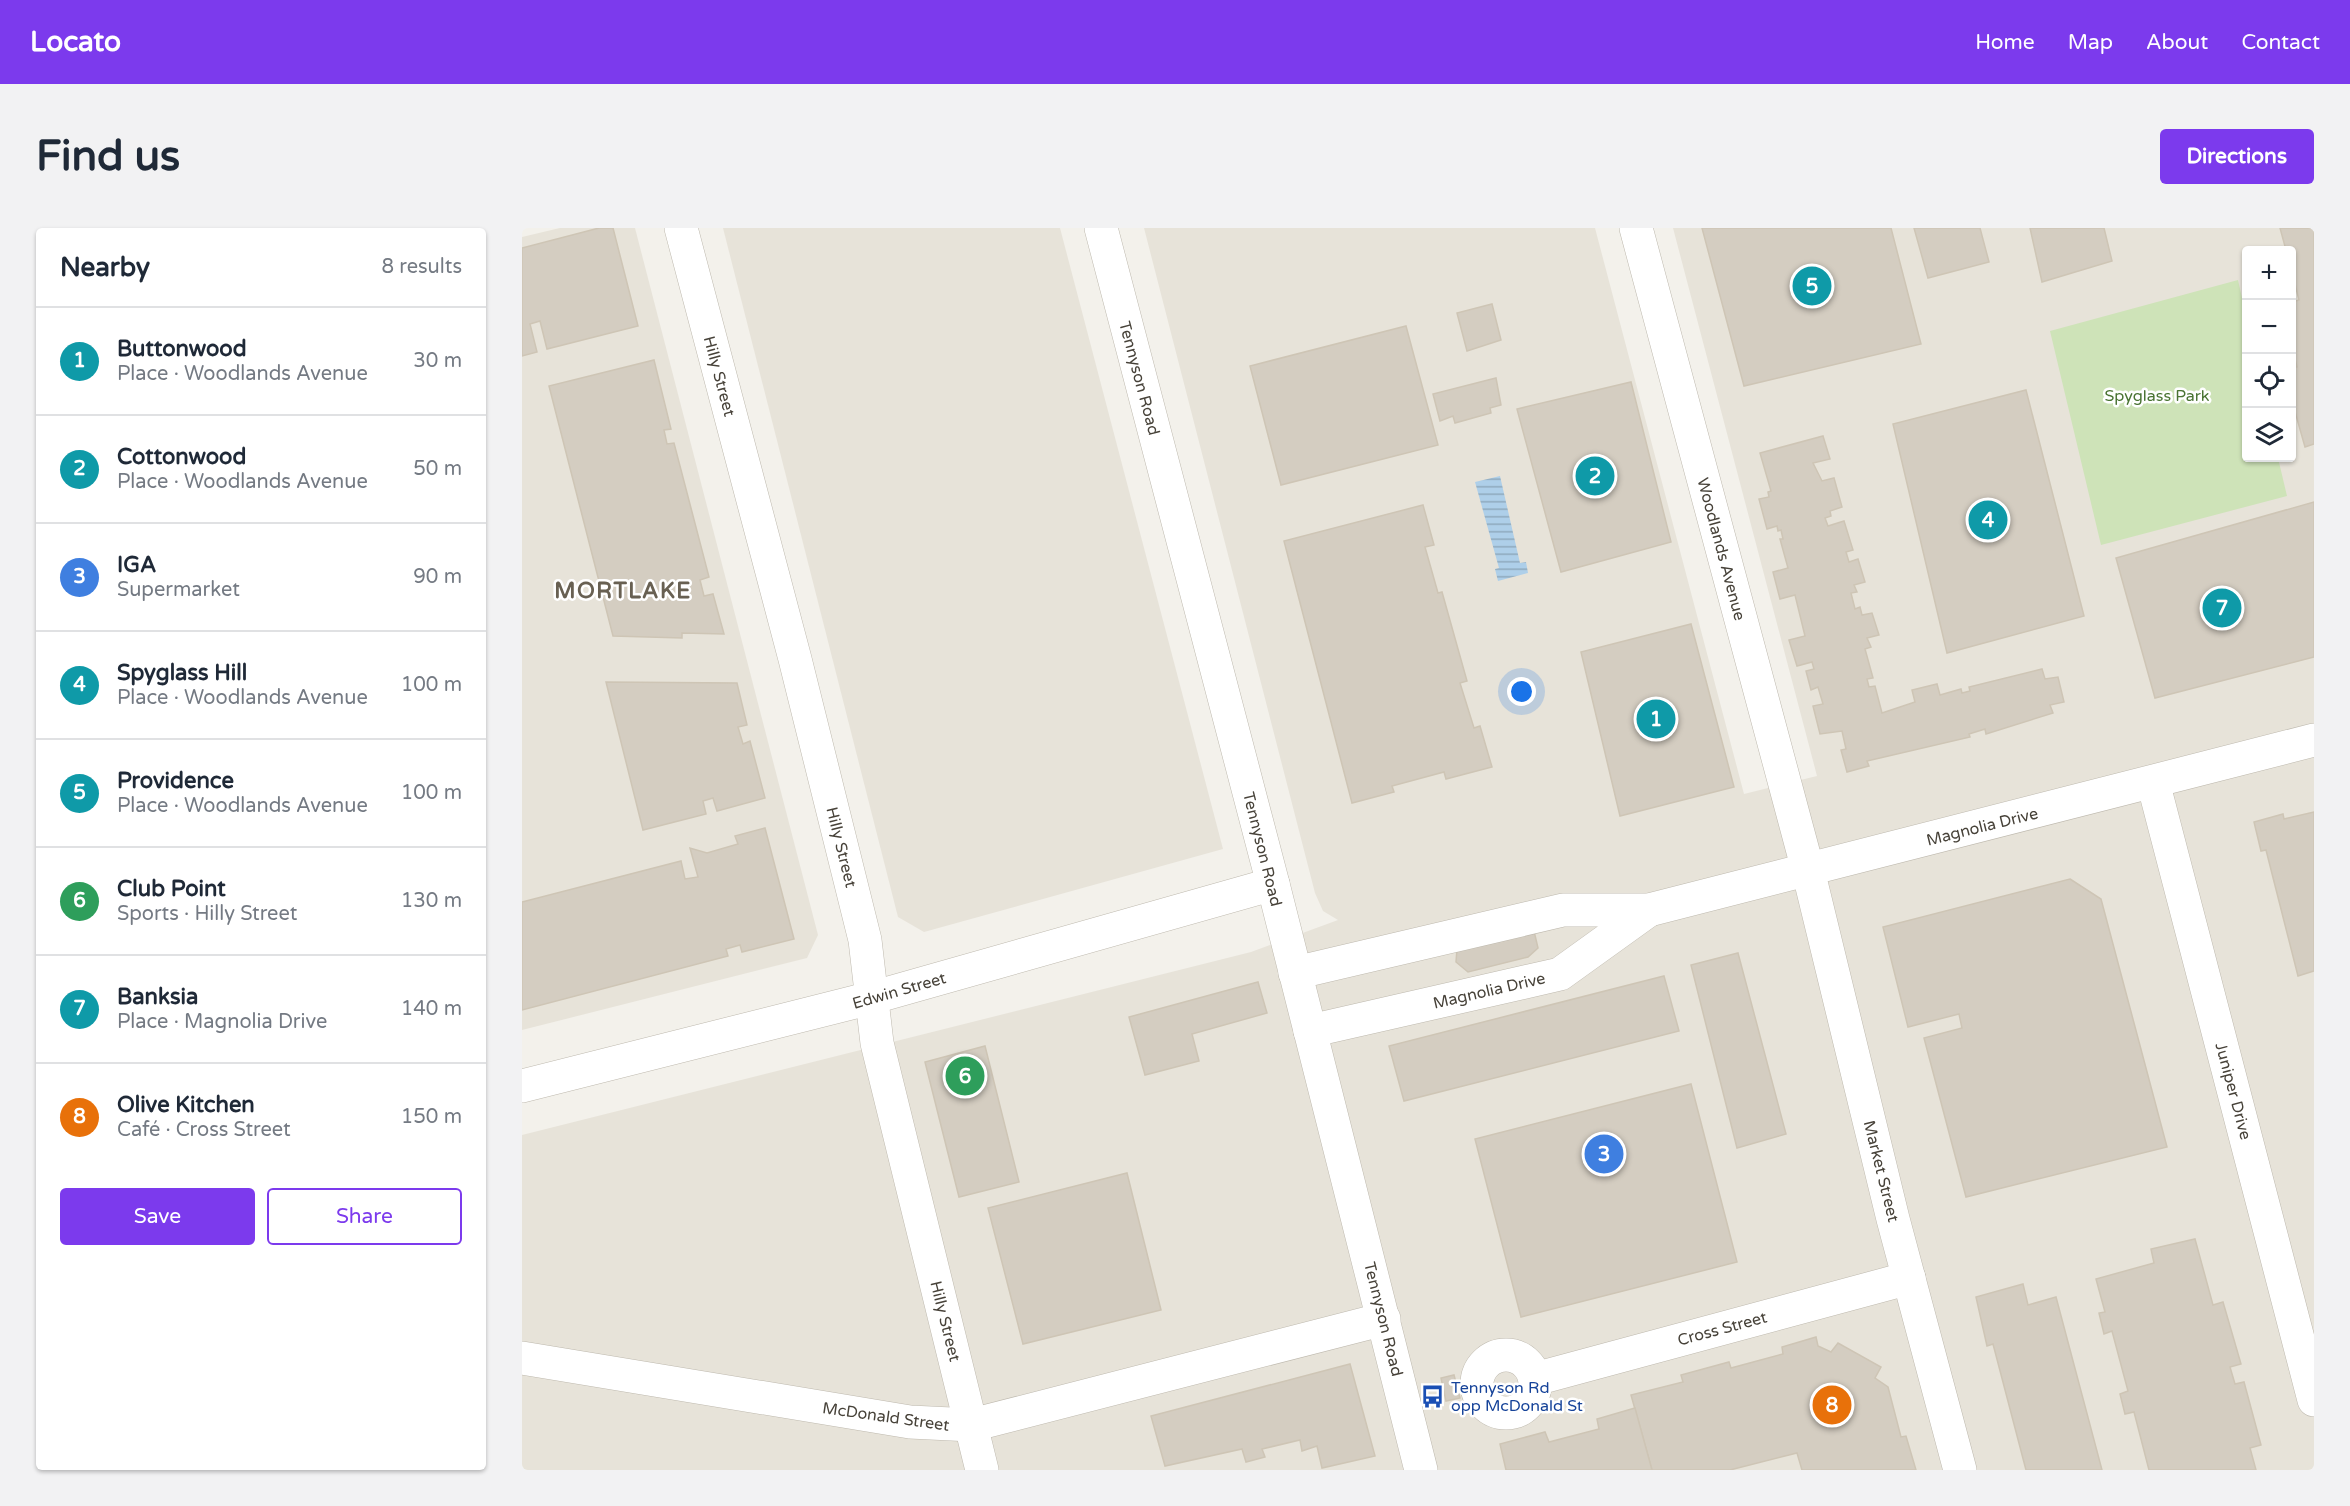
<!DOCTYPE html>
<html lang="en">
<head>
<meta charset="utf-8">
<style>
  body { margin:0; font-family:"Varela Round",sans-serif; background:#f2f2f3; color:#1f2937 }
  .controls { position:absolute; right:18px; top:18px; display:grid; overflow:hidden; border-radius:6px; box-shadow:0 2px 4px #0004 }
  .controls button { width:54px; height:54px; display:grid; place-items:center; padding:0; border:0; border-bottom:2px solid #e0e1e3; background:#fff; color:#1f2937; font:30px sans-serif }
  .you { position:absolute; left:1000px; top:464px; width:21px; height:21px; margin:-15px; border:4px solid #fff; border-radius:50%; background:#1a73e8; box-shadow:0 0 0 9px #1a73e833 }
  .badge { display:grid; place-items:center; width:39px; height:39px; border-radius:50%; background:#7c3aed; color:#fff; font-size:20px; font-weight:700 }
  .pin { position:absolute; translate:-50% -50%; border:3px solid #fff; box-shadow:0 2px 6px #0006 }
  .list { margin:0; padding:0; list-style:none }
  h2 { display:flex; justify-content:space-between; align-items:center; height:78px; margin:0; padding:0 24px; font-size:26px }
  h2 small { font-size:20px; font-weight:400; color:#747a83 }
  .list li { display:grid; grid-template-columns:39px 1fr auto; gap:18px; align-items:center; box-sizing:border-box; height:108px; padding:0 24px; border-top:2px solid #e0e1e3 }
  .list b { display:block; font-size:22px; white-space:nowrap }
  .list p { margin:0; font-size:20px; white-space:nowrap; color:#747a83 }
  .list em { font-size:20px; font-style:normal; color:#747a83 }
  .actions { display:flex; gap:12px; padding:18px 24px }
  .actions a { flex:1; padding:14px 0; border:2px solid #7c3aed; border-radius:6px; text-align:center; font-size:21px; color:#7c3aed }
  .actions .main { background:#7c3aed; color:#fff }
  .icon { flex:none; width:33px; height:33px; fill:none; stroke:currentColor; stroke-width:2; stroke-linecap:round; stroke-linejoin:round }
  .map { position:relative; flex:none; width:1792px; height:1242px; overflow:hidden; border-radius:6px }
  header { display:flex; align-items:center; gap:36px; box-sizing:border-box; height:84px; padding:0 30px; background:#7c3aed; color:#fff }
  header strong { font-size:28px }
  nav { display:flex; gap:33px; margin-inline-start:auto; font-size:21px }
  .intro { display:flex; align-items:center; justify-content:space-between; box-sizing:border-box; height:144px; padding:0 36px }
  h1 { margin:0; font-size:42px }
  .button { padding:15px 27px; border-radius:6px; background:#7c3aed; color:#fff; font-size:21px; font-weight:700 }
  main { display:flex; gap:36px; padding:0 36px }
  aside { flex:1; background:#fff; border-radius:6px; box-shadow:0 2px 4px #0004 }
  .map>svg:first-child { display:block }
  .residential { fill:#e7e3d9; fill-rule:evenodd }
  .green { fill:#cee3b8 }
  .water { fill:url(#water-rules) }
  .building { fill:#d4cdc1; stroke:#cec5b5; stroke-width:1.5 }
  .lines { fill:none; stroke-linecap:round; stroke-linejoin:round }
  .street-casing { stroke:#beb9ae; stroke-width:34 }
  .street { stroke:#fff; stroke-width:33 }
  .labels { text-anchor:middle; stroke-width:5; stroke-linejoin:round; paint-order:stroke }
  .street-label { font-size:16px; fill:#474239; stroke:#fff }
  .park-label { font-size:16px; fill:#497332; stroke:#fff }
  .transit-label { font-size:16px; fill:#164399; stroke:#fff; text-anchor:start }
  .district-label { font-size:22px; font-weight:bold; letter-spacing:1.5px; fill:#686052; stroke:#fff }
</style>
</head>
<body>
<header>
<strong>Locato</strong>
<nav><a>Home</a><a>Map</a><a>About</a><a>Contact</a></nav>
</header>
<div class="intro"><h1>Find us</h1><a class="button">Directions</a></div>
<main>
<aside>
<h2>Nearby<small>8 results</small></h2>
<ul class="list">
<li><span class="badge" style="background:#0f9aa8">1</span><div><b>Buttonwood</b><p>Place · Woodlands Avenue</p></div><em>30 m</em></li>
<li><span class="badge" style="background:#0f9aa8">2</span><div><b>Cottonwood</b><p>Place · Woodlands Avenue</p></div><em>50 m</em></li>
<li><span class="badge" style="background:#3f7fe0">3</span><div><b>IGA</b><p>Supermarket</p></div><em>90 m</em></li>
<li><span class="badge" style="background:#0f9aa8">4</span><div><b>Spyglass Hill</b><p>Place · Woodlands Avenue</p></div><em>100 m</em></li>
<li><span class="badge" style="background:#0f9aa8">5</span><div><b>Providence</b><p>Place · Woodlands Avenue</p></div><em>100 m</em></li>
<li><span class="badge" style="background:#2e9e5b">6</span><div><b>Club Point</b><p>Sports · Hilly Street</p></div><em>130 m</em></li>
<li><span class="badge" style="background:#0f9aa8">7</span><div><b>Banksia</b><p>Place · Magnolia Drive</p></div><em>140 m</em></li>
<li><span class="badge" style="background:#e8710a">8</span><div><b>Olive Kitchen</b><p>Café · Cross Street</p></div><em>150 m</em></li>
</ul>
<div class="actions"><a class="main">Save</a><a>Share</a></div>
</aside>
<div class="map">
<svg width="1792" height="1242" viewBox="0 0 1792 1242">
  <defs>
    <pattern id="water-rules" width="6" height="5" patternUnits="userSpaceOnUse" patternTransform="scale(1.5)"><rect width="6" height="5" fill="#aecfe9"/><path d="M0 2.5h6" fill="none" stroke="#8faabe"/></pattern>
  </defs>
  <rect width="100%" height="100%" fill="#f3f1eb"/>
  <g class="residential">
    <polygon points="38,0 113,0 296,707 285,730 0,802 0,9"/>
    <polygon points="201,0 538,0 701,621 402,704 376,689"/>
    <path d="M622,0H1073L1222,566L1295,548L1151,0H1792V1242H0V907L729,724L816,692L801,683L793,665ZM1724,22H1770V230H1724Z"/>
  </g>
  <polygon class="green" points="1716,52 1724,88 1724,230 1756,230 1765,268 1579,317 1528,103"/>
  <polygon class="water" points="978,248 998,335 1004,334 1006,345 976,353 973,341 977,340 953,254"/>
  <g class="building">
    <polygon points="77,0 91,0 116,98 25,121 18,93 8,96 15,124 0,128 0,20"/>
    <polygon points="1180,0 1369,0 1399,116 1222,158"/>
    <polygon points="1392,0 1458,0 1467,34 1406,50"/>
    <polygon points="1508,0 1582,0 1590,33 1520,54"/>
    <polygon points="1758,0 1792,0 1792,216 1783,219 1770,173 1770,140 1775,139 1770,120 1770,74 1777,72 1770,44 1770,22 1764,22"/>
    <polygon points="970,76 979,112 945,123 935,85"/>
    <polygon points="884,98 916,217 759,257 728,138"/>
    <polygon points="132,132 149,201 142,202 145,216 152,215 187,349 178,352 182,368 191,366 202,406 160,405 160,410 91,408 27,158"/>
    <polygon points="974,150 979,177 968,180 969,185 933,195 931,188 918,193 911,166"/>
    <polygon points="1109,154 1149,314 1039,344 995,181"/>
    <polygon points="1504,162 1562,388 1425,425 1371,196"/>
    <polygon points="1301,208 1308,231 1291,235 1300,253 1312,250 1320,279 1308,283 1309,288 1303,290 1306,298 1322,293 1331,322 1324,324 1327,334 1336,331 1343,354 1332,357 1335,364 1329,365 1333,381 1338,379 1340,387 1350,385 1357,407 1345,410 1349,419 1343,421 1351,450 1345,451 1347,459 1353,458 1360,485 1393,474 1390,462 1415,456 1418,467 1439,461 1440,465 1448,463 1447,459 1520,441 1523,451 1536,449 1542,474 1528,477 1531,485 1464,506 1463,501 1447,506 1448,509 1345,533 1347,538 1325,544 1319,522 1324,521 1320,503 1298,506 1291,478 1301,476 1296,459 1289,462 1284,443 1292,441 1290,434 1275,438 1267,412 1283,408 1273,367 1258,371 1251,344 1266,340 1258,311 1261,311 1259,302 1256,303 1255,298 1245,301 1237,271 1247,269 1246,264 1249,263 1238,225"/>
    <polygon points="1792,274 1792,429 1633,470 1594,330"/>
    <polygon points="901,277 912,317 903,319 916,365 920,364 945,453 938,455 952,500 958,498 970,539 924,551 922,544 870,558 872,564 830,575 762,313"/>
    <polygon points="1169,396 1212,559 1098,588 1059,424"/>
    <polygon points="84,454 215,455 225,497 216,499 221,516 228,513 243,570 195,583 191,570 181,573 184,586 121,602"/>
    <polygon points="1792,584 1792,743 1776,748 1744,622 1739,623 1732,594 1761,586 1762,591"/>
    <polygon points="243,600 272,711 220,724 218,717 204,721 206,728 0,782 0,674 159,633 163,651 176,649 168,620 185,625 216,616 213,608"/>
    <polygon points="1548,651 1579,671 1645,919 1444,969 1402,810 1440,800 1437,786 1386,799 1361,699"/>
    <polygon points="1012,703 1016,720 1006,729 946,744 934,734 935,721"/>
    <polygon points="1216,725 1264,906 1215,920 1169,737"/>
    <polygon points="1142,748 1157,803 882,873 867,818"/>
    <polygon points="736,754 745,785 670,806 677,833 623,847 607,789"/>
    <polygon points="463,818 497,954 437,969 403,834"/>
    <polygon points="1169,856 1215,1034 999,1089 953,911"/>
    <polygon points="605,945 639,1082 501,1116 466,980"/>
    <polygon points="1673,1011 1691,1077 1701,1074 1719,1136 1708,1139 1713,1156 1722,1154 1739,1217 1728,1220 1734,1242 1627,1242 1612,1184 1603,1186 1598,1166 1606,1163 1590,1103 1582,1106 1577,1085 1583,1084 1574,1051 1632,1035 1629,1021"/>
    <polygon points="1501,1056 1506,1077 1534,1069 1580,1242 1504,1242 1471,1116 1465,1118 1454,1069"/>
    <polygon points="1294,1109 1296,1118 1309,1124 1316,1115 1359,1139 1353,1150 1366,1159 1379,1209 1384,1208 1394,1242 1280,1242 1275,1225 1208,1242 1130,1242 1109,1167 1161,1154 1159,1147 1207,1134 1209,1140 1261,1126 1260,1119"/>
    <polygon points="828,1136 853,1228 800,1240 795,1218 780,1223 778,1212 740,1221 743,1229 724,1234 720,1221 643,1238 629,1188"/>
    <polygon points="932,1147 938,1170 924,1173 919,1150"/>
    <polygon points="1113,1180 1130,1242 984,1242 978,1216 1023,1204 1027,1214 1077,1201 1075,1191"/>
  </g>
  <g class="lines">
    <defs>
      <g id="street">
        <polyline points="159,0 273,431 343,712 355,815 460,1242"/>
        <polyline points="579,0 751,656 899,1242"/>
        <polyline points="1114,0 1286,642 1371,991 1438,1242"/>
        <polyline points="1631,554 1792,1172"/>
        <polyline points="773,745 1041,682 1127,682 1792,512"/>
        <polyline points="788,803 1038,746 1127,682"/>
        <polyline points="0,858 349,770 751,656"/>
        <circle cx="984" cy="1156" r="29"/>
        <polyline points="0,1130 388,1194 450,1197 862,1091"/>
        <polyline points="1013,1151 1387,1050"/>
      </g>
    </defs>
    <use href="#street" class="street-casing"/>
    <use href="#street" class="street"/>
  </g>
  <defs>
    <symbol id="bus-bare" viewBox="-9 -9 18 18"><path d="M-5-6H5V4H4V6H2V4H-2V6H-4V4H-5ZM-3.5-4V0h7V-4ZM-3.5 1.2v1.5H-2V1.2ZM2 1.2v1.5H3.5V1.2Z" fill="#1a4fb4" stroke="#fff" stroke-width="2.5" paint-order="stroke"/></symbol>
  </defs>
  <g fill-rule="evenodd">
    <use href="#bus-bare" x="894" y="1152" width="33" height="33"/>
  </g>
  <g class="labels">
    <g class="street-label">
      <text transform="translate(198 148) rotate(75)" y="6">Hilly Street</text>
      <text transform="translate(618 150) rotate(75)" y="6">Tennyson Road</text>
      <text transform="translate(1200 321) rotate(75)" y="6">Woodlands Avenue</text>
      <text transform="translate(1460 598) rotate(-14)" y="6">Magnolia Drive</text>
      <text transform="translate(320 619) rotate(76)" y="6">Hilly Street</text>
      <text transform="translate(741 621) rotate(76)" y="6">Tennyson Road</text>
      <text transform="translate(377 762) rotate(-16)" y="6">Edwin Street</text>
      <text transform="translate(967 762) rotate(-13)" y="6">Magnolia Drive</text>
      <text transform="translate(1712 863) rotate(75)" y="6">Juniper Drive</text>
      <text transform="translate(1360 943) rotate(76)" y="6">Market Street</text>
      <text transform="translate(862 1091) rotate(76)" y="6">Tennyson Road</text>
      <text transform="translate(424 1093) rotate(76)" y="6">Hilly Street</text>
      <text transform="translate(1200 1100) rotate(-15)" y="6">Cross Street</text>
      <text transform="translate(364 1188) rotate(8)" y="6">McDonald Street</text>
    </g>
    <g class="park-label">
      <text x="1635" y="173">Spyglass Park</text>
    </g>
    <g class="transit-label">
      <text x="929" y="1165">Tennyson Rd<tspan x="929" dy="18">opp McDonald St</tspan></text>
    </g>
    <g class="district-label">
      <text x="101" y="370">MORTLAKE</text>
    </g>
  </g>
</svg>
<div class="controls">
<button>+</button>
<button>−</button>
<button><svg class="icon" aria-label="locate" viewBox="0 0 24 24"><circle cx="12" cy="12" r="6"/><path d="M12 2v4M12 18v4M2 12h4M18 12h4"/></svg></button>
<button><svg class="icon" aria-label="layers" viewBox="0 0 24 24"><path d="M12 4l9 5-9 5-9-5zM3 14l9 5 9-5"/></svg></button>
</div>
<div class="you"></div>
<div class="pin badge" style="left:1134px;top:491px;background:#0f9aa8">1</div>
<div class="pin badge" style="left:1073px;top:248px;background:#0f9aa8">2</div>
<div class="pin badge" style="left:1082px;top:926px;background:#3f7fe0">3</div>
<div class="pin badge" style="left:1466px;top:292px;background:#0f9aa8">4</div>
<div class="pin badge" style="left:1290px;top:58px;background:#0f9aa8">5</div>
<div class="pin badge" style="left:443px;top:848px;background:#2e9e5b">6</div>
<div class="pin badge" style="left:1700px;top:380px;background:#0f9aa8">7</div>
<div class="pin badge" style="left:1310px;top:1177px;background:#e8710a">8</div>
</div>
</main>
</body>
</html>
